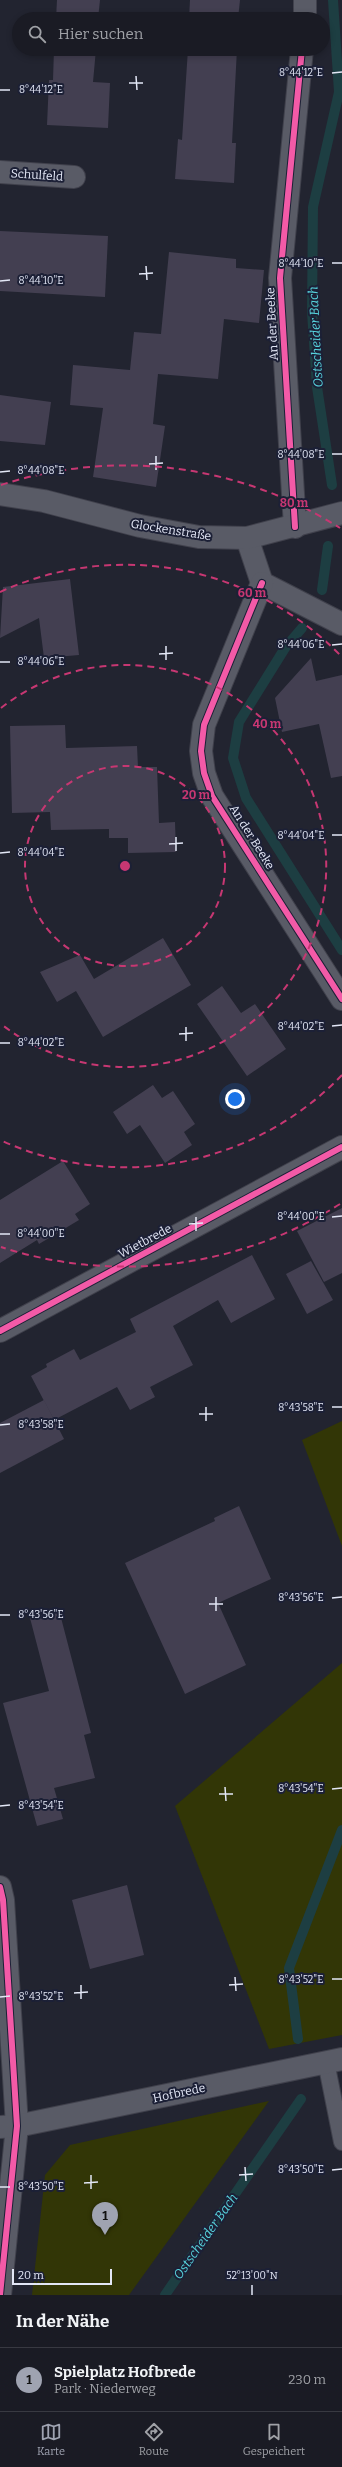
<!DOCTYPE html>
<html lang="de">
<head>
<meta charset="utf-8">
<style>
  body { margin:0; font-family:Bitter,serif; background:#272831; color:#f1f3f6 }
  .scale { position:absolute; left:12px; bottom:10px; width:100px; box-sizing:border-box; padding-left:4px; border:2px solid #e3e7f6; border-top:0; font-size:11px; line-height:14px; white-space:nowrap; color:#e3e7f6; -webkit-text-stroke:3px #1c2036; paint-order:stroke }
  .you { position:absolute; left:235px; top:1099px; width:14px; height:14px; margin:-10px; border:3px solid #fff; border-radius:50%; background:#1a73e8; box-shadow:0 0 0 6px #1a73e833 }
  .badge { display:grid; place-items:center; width:26px; height:26px; border-radius:50%; background:#9fa3b1; color:#111; font-size:13px; font-weight:700 }
  .pin { position:absolute; translate:-50% -33px; filter:drop-shadow(0 1px 2px #0008) }
  .pin::after { content:''; position:absolute; top:21px; width:14px; height:12px; background:inherit; clip-path:polygon(0 0,100% 0,50% 100%) }
  .list { margin:0; padding:0; list-style:none }
  h2 { display:flex; justify-content:space-between; align-items:center; height:52px; margin:0; padding:0 16px; font-size:17px }
  h2 small { font-size:13px; font-weight:400; color:#9fa1a6 }
  .list li { display:grid; grid-template-columns:26px 1fr auto; gap:12px; align-items:center; box-sizing:border-box; height:64px; padding:0 16px; border-top:1px solid #383941 }
  .list b { display:block; font-size:15px; white-space:nowrap }
  .list p { margin:0; font-size:13px; white-space:nowrap; color:#9fa1a6 }
  .list em { font-size:13px; font-style:normal; color:#9fa1a6 }
  .icon { flex:none; width:22px; height:22px; fill:none; stroke:currentColor; stroke-width:2; stroke-linecap:round; stroke-linejoin:round }
  .map { position:relative; flex:none; width:342px; height:2295px; overflow:hidden }
  .search { position:absolute; background:#1a1b24; box-shadow:0 2px 6px #0003; left:12px; right:12px; top:12px; height:44px; display:flex; align-items:center; gap:10px; box-sizing:border-box; padding:0 14px; border-radius:22px; color:#9fa1a6; font-size:15px }
  .sheet { height:116px; background:#1a1b24 }
  nav { display:flex; justify-content:space-around; align-items:center; box-sizing:border-box; height:56px; border-top:1px solid #383941; background:#1a1b24; font-size:11px; color:#9fa1a6 }
  nav a { display:grid; justify-items:center; gap:2px }
  nav .on { color:#9fa3b1 }
  .map>svg:first-child { display:block }
  .green { fill:#323606 }
  .lines { fill:none; stroke-linecap:round; stroke-linejoin:round }
  .stream { stroke:#1d3e42; stroke-width:10 }
  .building { fill:#433f51 }
  .service-casing { stroke:#40414c; stroke-width:18 }
  .minor-casing { stroke:#40414c; stroke-width:24 }
  .tertiary-casing { stroke:#40414c; stroke-width:24 }
  .service { stroke:#595b66; stroke-width:16 }
  .minor { stroke:#595b66; stroke-width:22 }
  .tertiary { stroke:#595b66; stroke-width:22 }
  .cycleway-casing { stroke:#1c2036; stroke-width:8 }
  .cycleway { stroke:#f35aa7; stroke-width:6 }
  .ticks { fill:none; stroke:#e3e7f6; stroke-width:1.5 }
  .ring { fill:none; stroke:#c73772; stroke-width:2; stroke-dasharray:7 5 }
  .labels { text-anchor:middle; stroke-width:4; stroke-linejoin:round; paint-order:stroke }
  .street-label { font-size:12px; fill:#e3e7f6; stroke:#1c2036 }
  .water-label { font-size:13px; font-style:italic; fill:#57d3dd; stroke:#1c2036 }
  .ticks-label { font-size:10px; text-anchor:middle; fill:#e3e7f6; stroke:#1c2036; stroke-width:4; stroke-linejoin:round; paint-order:stroke }
  .centre { fill:#c73772; stroke:#1c2036; stroke-width:2 }
  .ring-label { font-size:12px; text-anchor:middle; font-weight:bold; fill:#c73772; stroke:#1c2036; stroke-width:4; stroke-linejoin:round; paint-order:stroke }
</style>
</head>
<body>
<div class="map">
<svg width="342" height="2295" viewBox="0 0 342 2295">
  <rect width="100%" height="100%" fill="#222430"/>
  <g class="green">
    <polygon points="342,1421 342,1546 302,1440"/>
    <polygon points="342,1663 342,2035 269,2049 175,1806"/>
    <polygon points="269,2101 129,2295 32,2295 45,2175 70,2145"/>
  </g>
  <g class="lines">
    <g class="stream">
      <polyline points="332,485 317,387 312,312 313,207 339,92 333,0"/>
      <polyline points="322,590 328,546"/>
      <polyline points="302,628 285,648 239,722 233,758 246,798 342,950"/>
      <polyline points="298,2039 289,1968 342,1830"/>
      <polyline points="165,2295 301,2099"/>
    </g>
  </g>
  <g class="building">
    <polygon points="57,0 100,0 98,19 56,19"/>
    <polygon points="190,0 240,0 238,19 189,19"/>
    <polygon points="54,49 96,49 93,82 110,83 108,128 47,125 49,80 53,80"/>
    <polygon points="188,49 237,49 232,143 236,143 234,183 175,179 178,139 182,140"/>
    <polygon points="0,231 108,236 105,297 0,291"/>
    <polygon points="169,252 236,259 236,268 264,270 259,323 224,319 218,379 158,374 153,424 165,426 156,487 93,477 103,408 70,405 73,365 130,370 134,332 161,334"/>
    <polygon points="0,395 51,402 45,445 0,441"/>
    <polygon points="70,579 79,655 44,658 39,618 0,638 3,587"/>
    <polygon points="311,658 316,681 342,675 342,776 331,778 319,724 282,732 275,698"/>
    <polygon points="65,725 66,748 137,746 138,767 157,767 159,823 175,822 176,852 128,853 128,838 109,838 109,829 51,830 50,812 12,813 10,726"/>
    <polygon points="163,938 191,985 103,1037 76,991 57,1002 40,972 80,955 94,979"/>
    <polygon points="222,986 241,1013 255,1004 286,1049 247,1076 197,1004"/>
    <polygon points="153,1085 162,1098 173,1091 195,1124 184,1132 192,1145 165,1163 140,1125 127,1134 113,1112"/>
    <polygon points="63,1161 90,1204 75,1214 79,1220 39,1244 37,1240 0,1263 0,1200"/>
    <polygon points="342,1208 342,1273 324,1282 297,1231"/>
    <polygon points="252,1255 275,1299 231,1323 218,1300 173,1326 193,1365 150,1387 155,1397 130,1410 117,1387 54,1420 31,1376 47,1367 46,1364 74,1349 80,1360 136,1332 130,1319"/>
    <polygon points="311,1261 333,1300 307,1314 286,1274"/>
    <polygon points="44,1400 64,1439 0,1473 0,1423"/>
    <polygon points="239,1506 271,1579 218,1603 246,1665 185,1694 125,1563 215,1521 214,1518"/>
    <polygon points="59,1610 91,1733 84,1735 95,1778 54,1788 63,1819 37,1826 3,1703 49,1691 30,1618"/>
    <polygon points="127,1885 144,1955 90,1969 72,1900"/>
  </g>
  <g class="lines">
    <defs>
      <polyline id="service" points="326,2062 342,2142"/>
      <g id="minor">
        <polyline points="305,19 305,0"/>
        <polyline points="0,172 74,177"/>
        <polyline points="295,527 280,278 302,49"/>
        <polyline points="247,538 262,583 342,624"/>
        <polyline points="262,583 204,725 201,751 204,773 212,796 342,999"/>
        <polyline points="0,1331 342,1147"/>
        <polyline points="0,1887 3,1900 17,2126 0,2295"/>
        <polyline points="0,2127 17,2126 342,2059"/>
      </g>
      <polyline id="tertiary" points="0,494 44,501 140,526 199,537 247,538 342,513"/>
    </defs>
    <use href="#service" class="service-casing"/>
    <use href="#minor" class="minor-casing"/>
    <use href="#tertiary" class="tertiary-casing"/>
    <use href="#service" class="service"/>
    <use href="#minor" class="minor"/>
    <use href="#tertiary" class="tertiary"/>
    <defs>
      <g id="cycleway">
        <polyline points="295,527 280,278 302,49"/>
        <polyline points="262,583 204,725 201,751 204,773 212,796 342,999"/>
        <polyline points="0,1331 342,1147"/>
        <polyline points="0,1887 3,1900 17,2126 0,2295"/>
      </g>
    </defs>
    <use href="#cycleway" class="cycleway-casing"/>
    <use href="#cycleway" class="cycleway"/>
  </g>
  <path class="ticks" d="M332,73L342,72M136,76L137,90M129,83H143M0,90H10M332,263H342M146,266L147,280M139,274L153,273M0,281L10,280M332,454H342M156,456V470M149,464L163,463M0,472L10,471M332,645L342,644M166,646V660M159,654L173,653M0,662H10M332,835H342M176,837V851M169,844L183,843M0,853L10,852M332,1026L342,1025M186,1027V1041M179,1034L193,1033M0,1043H10M196,1217V1231M332,1217L342,1216M189,1224L203,1223M0,1234H10M206,1407V1421M332,1407H342M199,1414H213M0,1425L10,1424M216,1597V1611M332,1598L342,1597M209,1604H223M0,1615H10M225,1787L226,1801M332,1789L342,1788M219,1794H233M0,1806L10,1805M235,1977L236,1991M332,1979H342M81,1985V1999M229,1985L243,1984M74,1993L88,1992M0,1997L10,1996M245,2167L246,2181M332,2170L342,2169M91,2175V2189M239,2175L253,2174M84,2183L98,2182M0,2187H10M252,2285V2295"/>
  <g class="ring">
    <circle cx="125" cy="866" r="100"/>
    <path d="M1 708A201 201 0 1 1 1 1024"/>
    <path d="M342 1075A301 301 0 0 1 0 1140M0 592A301 301 0 0 1 342 657"/>
    <path d="M340 1204A401 401 0 0 1 1 1247M1 485A401 401 0 0 1 340 528"/>
  </g>
  <g class="labels">
    <g class="street-label">
      <text transform="translate(37 175) rotate(4)" y="4">Schulfeld</text>
      <text transform="translate(272 324) rotate(-93)" y="4">An der Beeke</text>
      <text transform="translate(171 530) rotate(9)" y="4">Glockenstraße</text>
      <text transform="translate(252 837) rotate(58)" y="4">An der Beeke</text>
      <text transform="translate(145 1241) rotate(-28)" y="4">Wietbrede</text>
      <text transform="translate(179 2093) rotate(-12)" y="4">Hofbrede</text>
    </g>
    <g class="water-label">
      <text transform="translate(315 337) rotate(-93)" y="5">Ostscheider Bach</text>
      <text transform="translate(205 2236) rotate(-55)" y="5">Ostscheider Bach</text>
    </g>
  </g>
  <g class="ticks-label">
    <text x="301" y="76">8°44'12"E</text>
    <text x="41" y="93">8°44'12"E</text>
    <text x="301" y="267">8°44'10"E</text>
    <text x="41" y="284">8°44'10"E</text>
    <text x="301" y="458">8°44'08"E</text>
    <text x="41" y="474">8°44'08"E</text>
    <text x="301" y="648">8°44'06"E</text>
    <text x="41" y="665">8°44'06"E</text>
    <text x="301" y="839">8°44'04"E</text>
    <text x="41" y="856">8°44'04"E</text>
    <text x="301" y="1030">8°44'02"E</text>
    <text x="41" y="1046">8°44'02"E</text>
    <text x="301" y="1220">8°44'00"E</text>
    <text x="41" y="1237">8°44'00"E</text>
    <text x="301" y="1411">8°43'58"E</text>
    <text x="41" y="1428">8°43'58"E</text>
    <text x="301" y="1601">8°43'56"E</text>
    <text x="41" y="1618">8°43'56"E</text>
    <text x="301" y="1792">8°43'54"E</text>
    <text x="41" y="1809">8°43'54"E</text>
    <text x="301" y="1983">8°43'52"E</text>
    <text x="41" y="2000">8°43'52"E</text>
    <text x="301" y="2173">8°43'50"E</text>
    <text x="41" y="2190">8°43'50"E</text>
    <text x="252" y="2279">52°13'00"N</text>
  </g>
  <circle cx="125" cy="866" r="6" class="centre"/>
  <g class="ring-label">
    <text x="294" y="507">80 m</text>
    <text x="252" y="597">60 m</text>
    <text x="267" y="728">40 m</text>
    <text x="196" y="799">20 m</text>
  </g>
</svg>
<div class="scale">20 m</div>
<div class="you"></div>
<div class="pin badge" style="left:105px;top:2235px">1</div>
<div class="search"><svg class="icon" aria-label="search" viewBox="0 0 24 24"><circle cx="10" cy="10" r="6"/><path d="M15 15l6 6"/></svg>Hier suchen</div>
</div>
<section class="sheet">
<h2>In der Nähe<small></small></h2>
<ul class="list">
<li><span class="badge">1</span><div><b>Spielplatz Hofbrede</b><p>Park · Niederweg</p></div><em>230 m</em></li>
</ul>
</section>
<nav>
<a class="on"><svg class="icon" aria-label="map" viewBox="0 0 24 24"><path d="M3 6l6-2 6 2 6-2v14l-6 2-6-2-6 2zM9 4v14M15 6v14"/></svg>Karte</a>
<a><svg class="icon" aria-label="directions" viewBox="0 0 24 24"><path d="M12 3l9 9-9 9-9-9zM9 14v-3h6M13 9l2 2-2 2"/></svg>Route</a>
<a><svg class="icon" aria-label="saved" viewBox="0 0 24 24"><path d="M7 4h10v16l-5-4-5 4z"/></svg>Gespeichert</a>
</nav>
</body>
</html>
